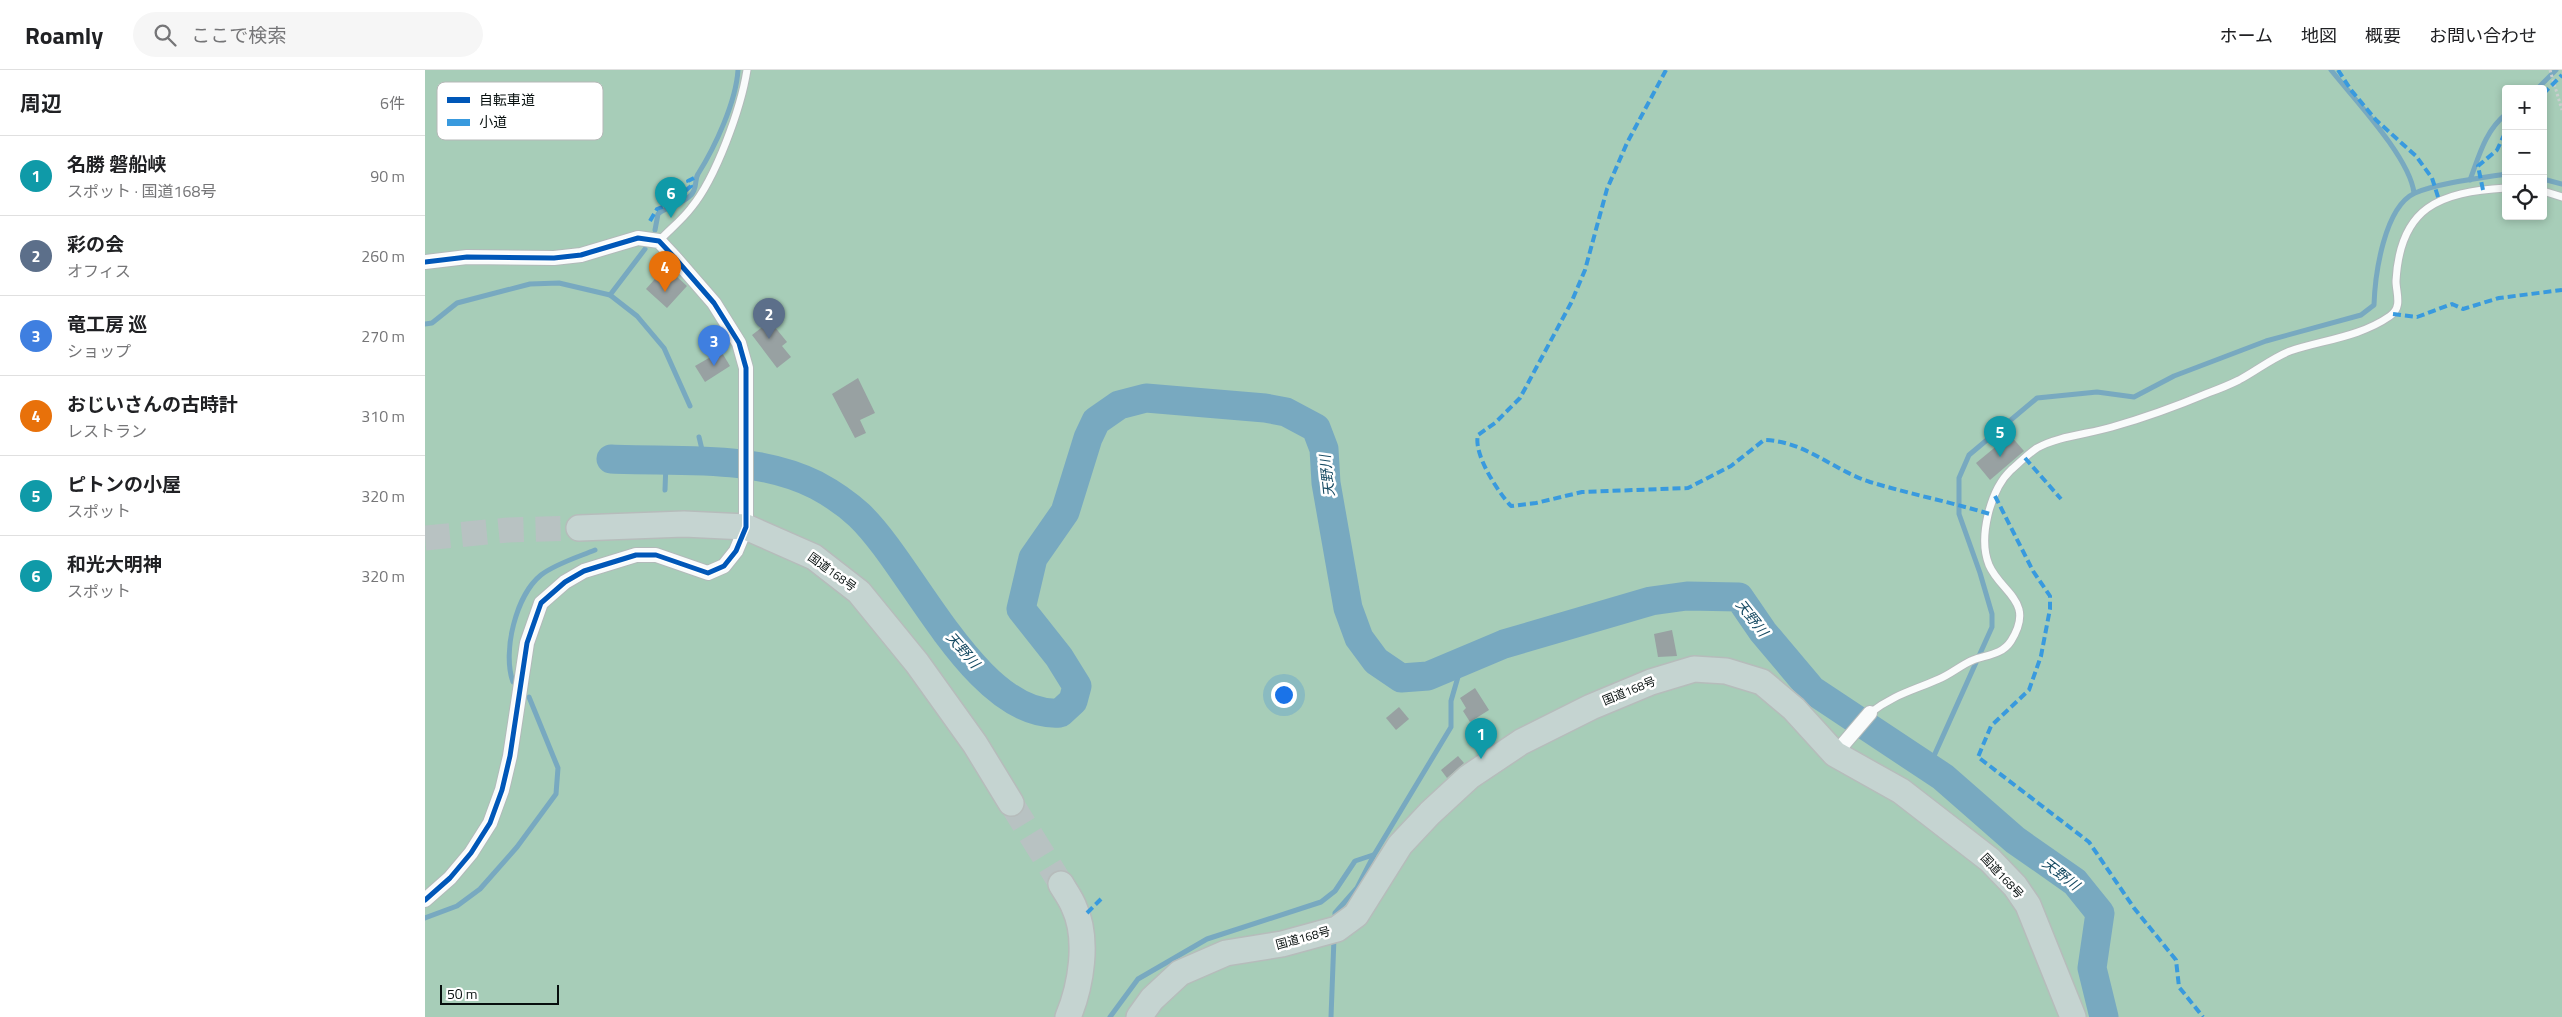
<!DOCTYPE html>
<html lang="ja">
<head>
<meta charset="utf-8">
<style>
  body { margin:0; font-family:"Titillium Web","Noto Sans JP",sans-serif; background:#f6f6f6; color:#202124 }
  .controls { position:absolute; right:15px; top:15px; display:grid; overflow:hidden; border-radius:5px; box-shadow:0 2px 8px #0003 }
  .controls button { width:45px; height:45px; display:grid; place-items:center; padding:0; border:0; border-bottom:1px solid #e0e0e0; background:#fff; color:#202124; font:25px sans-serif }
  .scale { position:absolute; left:15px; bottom:12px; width:119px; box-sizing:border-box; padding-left:5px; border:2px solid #070f0e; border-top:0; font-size:14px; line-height:18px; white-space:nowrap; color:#070f0e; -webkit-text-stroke:4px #fff; paint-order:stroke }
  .you { position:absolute; left:858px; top:624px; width:18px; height:18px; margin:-12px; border:4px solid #fff; border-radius:50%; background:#1a73e8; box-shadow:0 0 0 8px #1a73e833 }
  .badge { display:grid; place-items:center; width:32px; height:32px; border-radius:50%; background:#ea580c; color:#fff; font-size:16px; font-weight:700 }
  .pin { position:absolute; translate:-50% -41px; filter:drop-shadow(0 1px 2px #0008) }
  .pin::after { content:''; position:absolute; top:26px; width:18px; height:15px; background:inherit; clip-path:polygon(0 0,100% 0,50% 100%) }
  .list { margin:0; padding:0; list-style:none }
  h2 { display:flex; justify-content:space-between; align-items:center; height:65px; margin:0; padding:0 20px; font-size:21px }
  h2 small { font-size:16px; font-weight:400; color:#757577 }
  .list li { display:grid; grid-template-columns:32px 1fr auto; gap:15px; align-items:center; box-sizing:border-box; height:80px; padding:0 20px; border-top:1px solid #e0e0e0 }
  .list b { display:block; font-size:19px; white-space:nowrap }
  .list p { margin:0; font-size:16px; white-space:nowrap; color:#757577 }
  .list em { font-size:16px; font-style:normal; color:#757577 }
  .icon { flex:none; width:28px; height:28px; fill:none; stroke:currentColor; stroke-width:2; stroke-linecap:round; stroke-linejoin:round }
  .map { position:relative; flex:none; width:2137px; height:947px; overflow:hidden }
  header { display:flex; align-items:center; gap:30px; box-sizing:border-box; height:70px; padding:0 25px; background:#fff; border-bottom:1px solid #e0e0e0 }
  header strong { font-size:24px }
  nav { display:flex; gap:28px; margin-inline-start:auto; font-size:18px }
  .search { width:350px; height:45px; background:#f6f6f6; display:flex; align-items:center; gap:12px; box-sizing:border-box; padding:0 18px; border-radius:28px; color:#757577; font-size:19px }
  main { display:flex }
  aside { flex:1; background:#fff }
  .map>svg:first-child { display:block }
  .forest { fill:#a7cdb8; fill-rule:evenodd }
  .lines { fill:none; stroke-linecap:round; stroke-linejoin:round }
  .stream { stroke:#78a9c0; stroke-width:5 }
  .river { stroke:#78a9c0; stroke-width:29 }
  .building { fill:#98a1a2 }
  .highway-tunnel { stroke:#b8c2c2; stroke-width:25; stroke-dasharray:25 12; stroke-linecap:butt }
  .lane-casing { stroke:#b2baba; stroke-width:9 }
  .street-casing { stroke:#b2baba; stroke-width:16 }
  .highway-casing { stroke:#b6bcbb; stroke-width:28 }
  .path { stroke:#cacece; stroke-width:3; stroke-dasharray:2.5 2.5; stroke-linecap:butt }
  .lane { stroke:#f9fbfb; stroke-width:7 }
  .street { stroke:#f9fbfb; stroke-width:14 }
  .highway { stroke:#c5d4d1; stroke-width:25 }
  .quiet { stroke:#399ade; stroke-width:4; stroke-dasharray:8 4; stroke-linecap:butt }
  .cycleway-casing { stroke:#fff; stroke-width:8 }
  .cycleway { stroke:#0057b8; stroke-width:5 }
  .labels { text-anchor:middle; stroke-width:5; stroke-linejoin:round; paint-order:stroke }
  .street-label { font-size:12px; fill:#070f0e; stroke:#fff }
  .water-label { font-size:14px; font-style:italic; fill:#174b63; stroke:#fff }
  .key { fill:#fff; stroke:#b5b7b7; stroke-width:1 }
  .key-label { font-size:14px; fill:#070f0e }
</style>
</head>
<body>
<header>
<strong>Roamly</strong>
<div class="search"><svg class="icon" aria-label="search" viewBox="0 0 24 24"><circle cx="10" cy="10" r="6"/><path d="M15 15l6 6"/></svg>ここで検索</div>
<nav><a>ホーム</a><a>地図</a><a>概要</a><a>お問い合わせ</a></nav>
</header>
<main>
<aside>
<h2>周辺<small>6件</small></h2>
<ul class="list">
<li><span class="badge" style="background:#0f9aa8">1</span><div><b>名勝 磐船峡</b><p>スポット · 国道168号</p></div><em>90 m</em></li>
<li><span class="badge" style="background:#5c6f8a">2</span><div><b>彩の会</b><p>オフィス</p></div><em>260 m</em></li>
<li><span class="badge" style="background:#3f7fe0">3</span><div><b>竜工房 巡</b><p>ショップ</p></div><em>270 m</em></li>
<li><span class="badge" style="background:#e8710a">4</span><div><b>おじいさんの古時計</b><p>レストラン</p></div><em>310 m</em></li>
<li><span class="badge" style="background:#0f9aa8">5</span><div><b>ピトンの小屋</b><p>スポット</p></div><em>320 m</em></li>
<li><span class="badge" style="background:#0f9aa8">6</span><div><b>和光大明神</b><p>スポット</p></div><em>320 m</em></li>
</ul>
</aside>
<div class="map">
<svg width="2137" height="947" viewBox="0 0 2137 947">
  <rect width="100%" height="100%" fill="#d7e2e2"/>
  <path class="forest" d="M0,0H2137V947H0ZM2081,19H2118V146H2081Z"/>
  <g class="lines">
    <g class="stream">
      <path d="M1906,0C1930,30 1985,88 1989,123"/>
      <polyline points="2112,19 2131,0"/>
      <polyline points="2118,109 2137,114"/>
      <path d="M2045,110C2054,86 2060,61 2081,44"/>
      <path d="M230,160L233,144C243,136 256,135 266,125C273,117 269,110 273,104C290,77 311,32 313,0"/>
      <polyline points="185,225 220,179"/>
      <polyline points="0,254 7,253 32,233 105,214 134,213 185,225 212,246 239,278 265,336"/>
      <polyline points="274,367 280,392"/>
      <polyline points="240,420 241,392"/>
      <path d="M88,612C77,582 91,525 116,505C130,494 153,487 170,480"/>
      <path d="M1504,697L1567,557V544L1555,503L1534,444V408L1544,385L1612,328L1672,322L1709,327L1749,306L1841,271L1936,245L1949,235C1950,205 1959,137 1990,123C2012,113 2056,108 2081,104"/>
      <polyline points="0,848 32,836 55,819 92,777 131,724 133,698 104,627"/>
      <polyline points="910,850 910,843 932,818 949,785 1026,657 1026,631 1037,593"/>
      <polyline points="685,947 713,909 782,869 896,832 910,821 930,791 948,785"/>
      <polyline points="906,947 909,868"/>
    </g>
    <path class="river" d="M186,389C253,392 329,384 391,415C406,423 421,433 434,445C488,496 552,649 635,643L648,631L652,616L634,587L596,539L608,488L640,442L663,368L671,351L694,335L721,328L840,338L861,342L891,358L899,379L901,413L923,538L934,568L951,591L976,608L1003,606L1079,574L1226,531L1262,526L1314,527L1338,562L1387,620L1518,707L1590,770L1650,812L1675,843L1667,898L1679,947"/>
  </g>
  <g class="building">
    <polygon points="236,202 244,209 249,204 262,216 242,238 221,219"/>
    <polygon points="345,251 362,272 357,276 366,287 352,298 327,265"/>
    <polygon points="296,281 305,296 280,312 270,296"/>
    <polygon points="433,308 450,343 435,350 441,363 430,368 407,324"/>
    <polygon points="1585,365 1599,381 1565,410 1551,393"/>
    <polygon points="1247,560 1252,586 1233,587 1229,564"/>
    <polygon points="1050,618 1064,640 1045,652 1038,641 1041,638 1035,628"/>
    <polygon points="974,637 984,649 971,660 961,648"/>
    <polygon points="1033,686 1039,693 1022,708 1016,700"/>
  </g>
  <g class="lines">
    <g class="highway-tunnel">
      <polyline points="0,468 83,460 154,458"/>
      <polyline points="586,733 636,814"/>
    </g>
    <defs>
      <g id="lane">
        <polyline points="2118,121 2137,127"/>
        <path d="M234,171C244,160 257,150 266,138C291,108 316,38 322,0"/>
        <path d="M1445,643C1470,624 1487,621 1514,609C1526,604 1536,595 1548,590C1561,585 1577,585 1586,571C1611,531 1576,523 1564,495C1553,468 1565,420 1586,400C1594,393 1603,384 1612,378C1633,366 1664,364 1687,357C1719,348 1752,336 1783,323C1794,319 1804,315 1814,310C1831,301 1847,288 1865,281C1898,270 1935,267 1965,246C1978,237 1971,223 1971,211C1975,137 2014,122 2081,118"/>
      </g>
      <g id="street">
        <polyline points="0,192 42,187 129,188 156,185 213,168 234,171 249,187 289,233 314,273 321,298 321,457 311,481 299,496 283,503 231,485 211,485 159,501 140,512 116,533 102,573 85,686 77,720 65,753 46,783 25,808 0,830"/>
        <polyline points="1410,684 1445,643"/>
      </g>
      <g id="highway">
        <polyline points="154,458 259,454 321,457 389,487 434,522 492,593 550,674 586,733"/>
        <path d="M636,814C640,821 646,829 649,837C664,869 656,916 643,947"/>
        <polyline points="714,947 727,929 755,903 801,883 857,874 912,859 931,845 975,775 1005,743 1044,707 1096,672 1166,637 1226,612 1269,599 1301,601 1337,612 1369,639 1410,684 1476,721 1565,790 1590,816 1603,835 1648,947"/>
      </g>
    </defs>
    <use href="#lane" class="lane-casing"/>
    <use href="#street" class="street-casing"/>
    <use href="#highway" class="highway-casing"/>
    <polyline class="path" points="2125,0 2137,40"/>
    <use href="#lane" class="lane"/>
    <use href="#street" class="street"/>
    <use href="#highway" class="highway"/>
    <g class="quiet">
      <path d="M1241,0L1202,73L1182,119L1160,200L1146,233L1095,328L1070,353L1053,365C1048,384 1073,422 1086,436L1111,433L1157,422L1263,418L1306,396L1339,370C1380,371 1408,400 1445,412C1485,424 1525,432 1565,444"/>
      <polyline points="1913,0 1926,20 1951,50 1991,86 2007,108 2014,130"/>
      <polyline points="2118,24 2137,5"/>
      <polyline points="2058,120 2053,96 2072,80 2081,61"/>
      <polyline points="225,151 232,139 245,134 266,116 263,111 269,108"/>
      <polyline points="1968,244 1992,247 2027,234 2038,239 2074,228 2137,220"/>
      <polyline points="1600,388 1636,429"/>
      <polyline points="1570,426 1608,501 1625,526 1625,539 1616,586 1604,620 1566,656 1553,687 1664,772 1709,838 1751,890 1754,917 1778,947"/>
      <polyline points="662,843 676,829"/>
    </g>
    <defs>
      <polyline id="cycleway" points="0,192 42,187 129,188 156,185 213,168 234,171 249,187 289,233 314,273 321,298 321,457 311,481 299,496 283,503 231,485 211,485 159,501 140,512 116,533 102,573 85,686 77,720 65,753 46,783 25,808 0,830"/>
    </defs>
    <use href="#cycleway" class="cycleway-casing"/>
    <use href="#cycleway" class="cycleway"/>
  </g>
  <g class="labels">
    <g class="street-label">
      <text transform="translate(407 502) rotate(36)" y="4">国道168号</text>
      <text transform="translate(1204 621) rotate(-22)" y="4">国道168号</text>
      <text transform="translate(1577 806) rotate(47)" y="4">国道168号</text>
      <text transform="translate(878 868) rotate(-15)" y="4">国道168号</text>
    </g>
    <g class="water-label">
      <text transform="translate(902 406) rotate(-96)" y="5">天野川</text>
      <text transform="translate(1327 548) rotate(52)" y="5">天野川</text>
      <text transform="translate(538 580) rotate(49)" y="5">天野川</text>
      <text transform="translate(1636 804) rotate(38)" y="5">天野川</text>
    </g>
  </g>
  <rect x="12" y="12" width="166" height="58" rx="8" class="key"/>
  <rect x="22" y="27" width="23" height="6" fill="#0057b8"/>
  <rect x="22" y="49" width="23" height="7" fill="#399ade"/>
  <g class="key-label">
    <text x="54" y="35">自転車道</text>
    <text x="54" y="57">小道</text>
  </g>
</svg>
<div class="controls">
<button>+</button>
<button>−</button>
<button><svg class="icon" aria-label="locate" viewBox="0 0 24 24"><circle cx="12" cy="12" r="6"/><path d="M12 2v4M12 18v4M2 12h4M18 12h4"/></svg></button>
</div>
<div class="scale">50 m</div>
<div class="you"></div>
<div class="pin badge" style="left:1056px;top:689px;background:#0f9aa8">1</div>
<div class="pin badge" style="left:344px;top:269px;background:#5c6f8a">2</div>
<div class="pin badge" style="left:289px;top:296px;background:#3f7fe0">3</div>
<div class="pin badge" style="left:240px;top:222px;background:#e8710a">4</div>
<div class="pin badge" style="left:1575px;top:387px;background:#0f9aa8">5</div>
<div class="pin badge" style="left:246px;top:148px;background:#0f9aa8">6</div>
</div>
</main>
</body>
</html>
